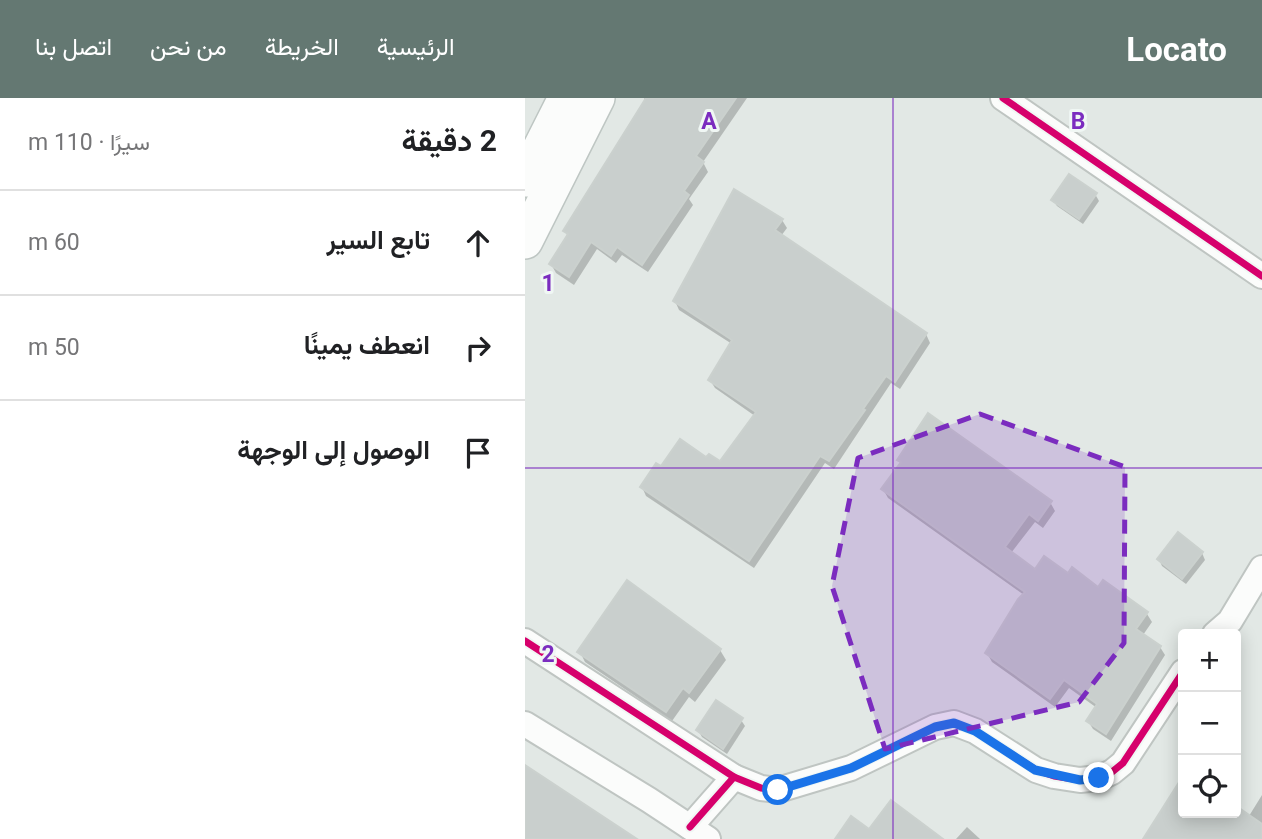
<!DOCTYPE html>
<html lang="ar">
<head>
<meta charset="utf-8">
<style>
  body { margin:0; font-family:Roboto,Vazirmatn,sans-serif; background:#f6f6f6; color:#202124; direction:rtl }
  .controls { position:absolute; right:21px; bottom:21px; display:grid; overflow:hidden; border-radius:7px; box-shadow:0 4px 18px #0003 }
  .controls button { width:63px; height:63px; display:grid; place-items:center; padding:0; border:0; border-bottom:2px solid #e0e0e0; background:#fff; color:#202124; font:35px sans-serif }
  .stop { position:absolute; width:21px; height:21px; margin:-16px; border:5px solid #1a73e8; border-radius:50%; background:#fff }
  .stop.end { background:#1a73e8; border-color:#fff; box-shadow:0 2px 7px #0008 }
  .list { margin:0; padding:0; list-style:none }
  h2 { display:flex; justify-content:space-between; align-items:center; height:91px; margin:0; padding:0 28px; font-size:30px }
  h2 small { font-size:23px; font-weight:400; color:#757577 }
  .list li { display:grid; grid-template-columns:46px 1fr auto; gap:21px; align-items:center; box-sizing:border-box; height:105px; padding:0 28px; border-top:2px solid #e0e0e0 }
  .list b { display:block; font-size:26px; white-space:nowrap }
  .list em { font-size:23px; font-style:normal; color:#757577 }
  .icon { flex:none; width:38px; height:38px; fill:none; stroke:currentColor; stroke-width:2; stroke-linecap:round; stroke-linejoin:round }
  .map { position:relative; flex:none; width:737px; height:741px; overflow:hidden; direction:ltr }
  header { display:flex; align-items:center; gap:42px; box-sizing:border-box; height:98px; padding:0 35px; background:#647872; color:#fff }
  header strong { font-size:33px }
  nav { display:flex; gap:38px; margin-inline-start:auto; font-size:24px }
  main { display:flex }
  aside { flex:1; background:#fff }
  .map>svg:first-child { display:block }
  .shadow { fill:#0003 }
  .building { fill:#c9cfcd; stroke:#cbd1ce; stroke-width:2 }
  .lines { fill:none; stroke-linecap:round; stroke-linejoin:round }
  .street-casing { stroke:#bfc5c2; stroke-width:28 }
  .secondary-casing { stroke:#bec6c3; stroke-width:38 }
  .street { stroke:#fbfcfb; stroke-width:24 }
  .secondary { stroke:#fbfcfb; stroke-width:35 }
  .cycleway-casing { stroke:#f0f7f4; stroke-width:11 }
  .cycleway { stroke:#d6006c; stroke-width:7 }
  .route { stroke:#1a73e8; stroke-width:9 }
  .marked { fill:#7b2cbf; fill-opacity:0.2; stroke:#7b2cbf; stroke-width:5; stroke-dasharray:14 9; stroke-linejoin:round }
  .grid { fill:none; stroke:#7b2cbf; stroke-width:2; stroke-opacity:0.55 }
  .grid-label { font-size:23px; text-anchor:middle; font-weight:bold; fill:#7b2cbf; stroke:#f0f7f4; stroke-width:6; stroke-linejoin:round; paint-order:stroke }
</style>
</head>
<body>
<header>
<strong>Locato</strong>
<nav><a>الرئيسية</a><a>الخريطة</a><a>من نحن</a><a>اتصل بنا</a></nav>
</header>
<main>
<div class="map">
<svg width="737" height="741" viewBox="0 0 737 741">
  <rect width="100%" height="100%" fill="#e2e8e5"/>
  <g class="shadow">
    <polygon points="119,0 222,0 178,64 183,74 164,101 168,107 123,174 97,157 91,165 72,151 49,187 31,175 26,166 43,139 40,133 121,4"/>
    <polygon points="570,96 574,103 558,126 532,108 528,102"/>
    <polygon points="257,122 262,130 256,138 401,236 405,245 375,291 366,285 309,371 300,365 229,470 121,398 117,389 137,370 182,362 195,366 230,318 190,290 185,282 207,246 154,212 150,203"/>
    <polygon points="374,362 525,404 530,413 518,430 510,424 486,455 511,473 543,477 573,491 579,484 622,516 627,524 618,537 635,549 640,557 586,643 568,631 563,623 572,610 544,590 530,609 467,564 462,555 499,497 363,400 358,391 376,366"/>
    <polygon points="677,455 680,462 661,486 637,468 634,461"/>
    <polygon points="195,552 201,562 170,604 164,599 147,623 60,564 55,554"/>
    <polygon points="216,622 220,628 202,656 177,639 173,632"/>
    <polygon points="658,681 658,715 711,715 711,709 724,718 737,697 737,741 620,741"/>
    <polygon points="442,729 455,741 431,741"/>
  </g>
  <g class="building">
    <polygon points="121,0 211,0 171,58 179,64 159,93 164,97 117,167 92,149 86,158 66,144 44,179 24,166 43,136 38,133"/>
    <polygon points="544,76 572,95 554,121 526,102"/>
    <polygon points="209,91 258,121 250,132 402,235 370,284 361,278 338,311 340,312 304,363 295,358 224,463 115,389 131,365 136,368 155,341 181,359 184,356 195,363 231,314 183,282 207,242 148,203"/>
    <polygon points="403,315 527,403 513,423 504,416 480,449 510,471 519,458 543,475 547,469 573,489 578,482 623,514 611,531 636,548 581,636 561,623 572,606 539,582 525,601 460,555 493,501 500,494 356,391 376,364 372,362"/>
    <polygon points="653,434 678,454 657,481 632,461"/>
    <polygon points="102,482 196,551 164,595 158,590 141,614 52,554"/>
    <polygon points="191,602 218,620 198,651 171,632"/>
    <polygon points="0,667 112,741 0,741"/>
    <polygon points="658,678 658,715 711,715 714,710 737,726 737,741 618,741"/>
    <polygon points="366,702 418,741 310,741 326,718 344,731"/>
  </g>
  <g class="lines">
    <defs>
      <g id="street">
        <polyline points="478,0 737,178"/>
        <polyline points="690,536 705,523 737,470"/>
        <polyline points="0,543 209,679"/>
        <polyline points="0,626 124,702 183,741"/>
        <polyline points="165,729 209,679 236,690 253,692 326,670 410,629 429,625 450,633 511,672 529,678 555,682 574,680 587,674 598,665 658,574"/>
      </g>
      <g id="secondary">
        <polyline points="0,81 41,0"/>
        <polyline points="0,143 72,0"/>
      </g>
    </defs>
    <use href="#street" class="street-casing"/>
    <use href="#secondary" class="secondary-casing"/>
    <use href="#street" class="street"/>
    <use href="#secondary" class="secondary"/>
    <defs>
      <g id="cycleway">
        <polyline points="478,0 737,178"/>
        <polyline points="0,543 209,679"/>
        <polyline points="165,729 209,679 236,690 253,692 326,670 410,629 429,625 450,633 511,672 529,678 555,682 574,680 587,674 598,665 658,574"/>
      </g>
    </defs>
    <use href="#cycleway" class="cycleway-casing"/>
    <use href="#cycleway" class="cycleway"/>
  </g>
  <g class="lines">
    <polyline class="route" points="253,692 326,670 410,629 429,625 450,633 510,672 555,682 574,680"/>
  </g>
  <path class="marked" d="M455,316L600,369L599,545L554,604L360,651L307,488L333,360Z"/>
  <path class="grid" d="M368,0V741M0,370H737"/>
  <g class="grid-label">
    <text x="184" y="31">A</text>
    <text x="553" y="31">B</text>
    <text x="23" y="193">1</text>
    <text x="23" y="564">2</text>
  </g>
</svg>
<div class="controls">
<button>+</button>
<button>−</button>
<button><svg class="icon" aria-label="locate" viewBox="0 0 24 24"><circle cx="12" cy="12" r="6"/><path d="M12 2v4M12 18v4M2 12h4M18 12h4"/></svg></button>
</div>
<div class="stop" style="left:253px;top:692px"></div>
<div class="stop end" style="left:574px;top:680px"></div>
</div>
<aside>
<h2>2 دقيقة<small>سيرًا · 110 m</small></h2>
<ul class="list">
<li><svg class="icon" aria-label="ahead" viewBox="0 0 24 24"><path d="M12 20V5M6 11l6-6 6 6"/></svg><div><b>تابع السير</b></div><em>60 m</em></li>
<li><svg class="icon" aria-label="right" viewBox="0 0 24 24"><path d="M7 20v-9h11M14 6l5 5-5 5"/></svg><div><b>انعطف يمينًا</b></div><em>50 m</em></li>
<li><svg class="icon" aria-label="arrive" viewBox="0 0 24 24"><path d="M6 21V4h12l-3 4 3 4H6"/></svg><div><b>الوصول إلى الوجهة</b></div></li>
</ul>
</aside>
</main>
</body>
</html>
